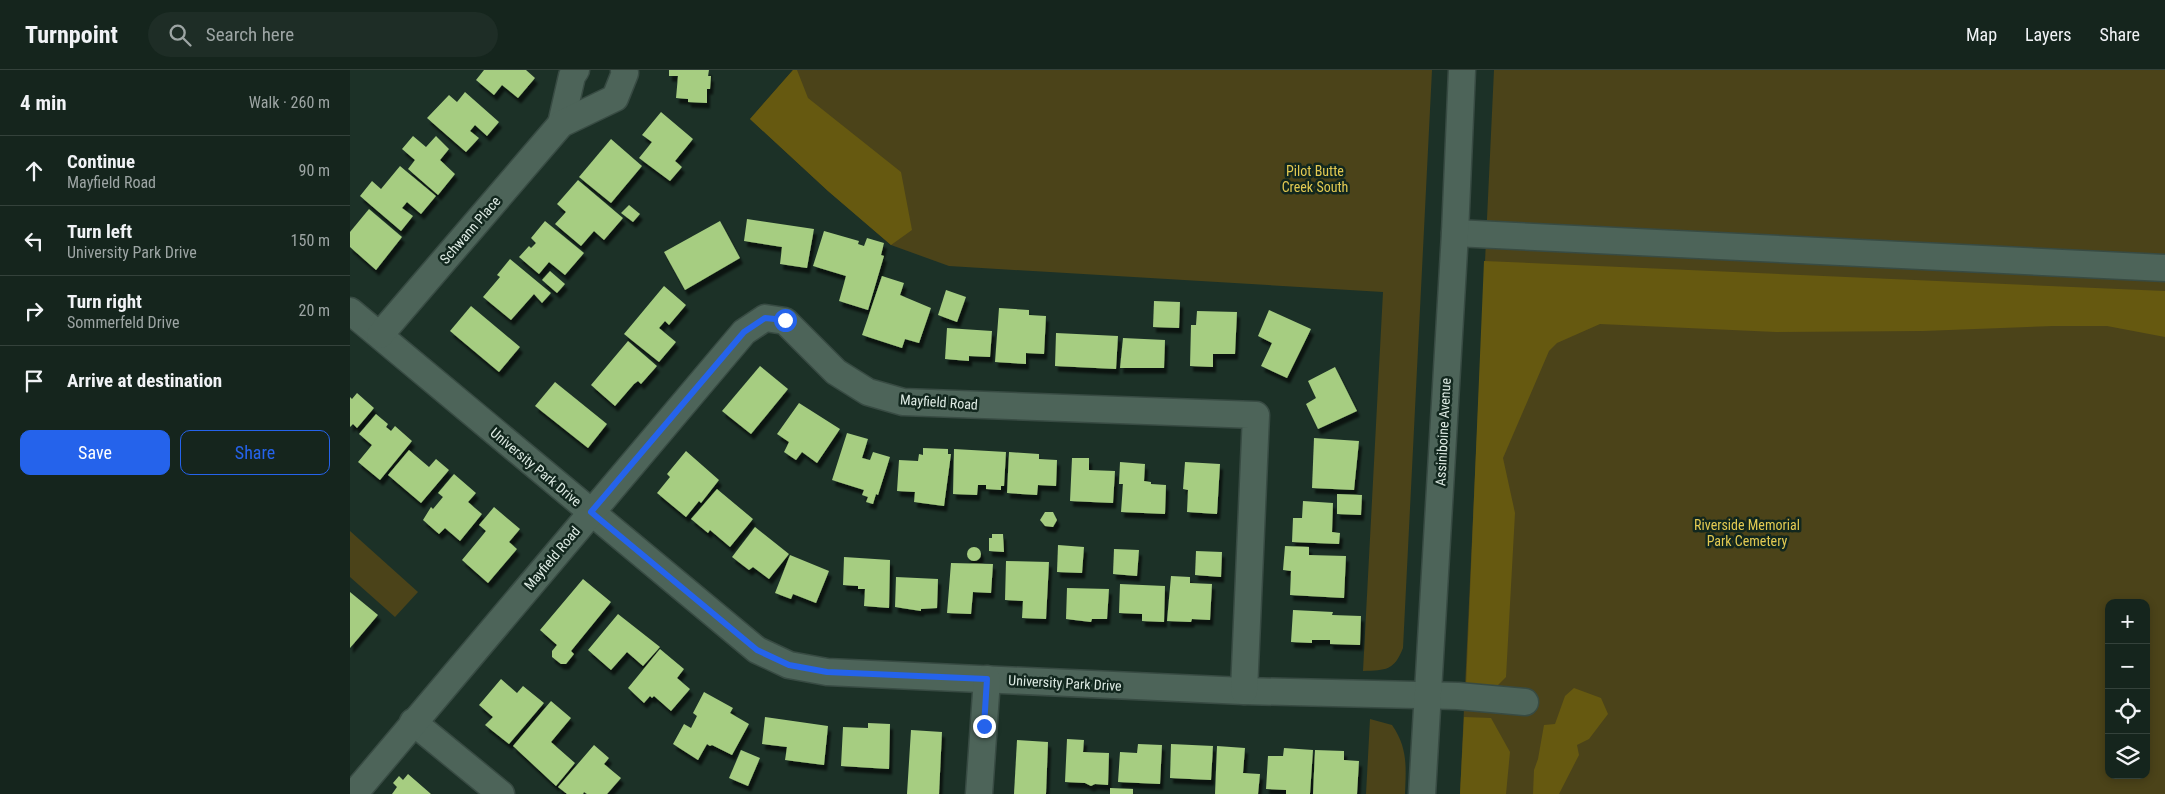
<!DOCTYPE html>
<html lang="en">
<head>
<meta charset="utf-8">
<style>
  body { margin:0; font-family:"Roboto Condensed",sans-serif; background:#1e2d26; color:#f1f3f6 }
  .controls { position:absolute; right:15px; bottom:15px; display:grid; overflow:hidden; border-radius:10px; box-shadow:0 2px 8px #0003 }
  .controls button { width:45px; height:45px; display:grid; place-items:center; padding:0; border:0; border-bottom:1px solid #34423b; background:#15251d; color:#f1f3f6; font:25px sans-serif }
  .stop { position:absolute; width:15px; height:15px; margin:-11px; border:4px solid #2563eb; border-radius:50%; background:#fff }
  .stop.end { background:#2563eb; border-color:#fff; box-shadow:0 1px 5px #0008 }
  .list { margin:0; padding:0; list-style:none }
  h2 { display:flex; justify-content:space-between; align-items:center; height:65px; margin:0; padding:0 20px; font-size:21px }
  h2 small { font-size:16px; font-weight:400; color:#9da5a4 }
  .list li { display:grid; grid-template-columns:32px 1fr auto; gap:15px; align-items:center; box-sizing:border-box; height:70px; padding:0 20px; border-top:1px solid #34423b }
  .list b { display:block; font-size:19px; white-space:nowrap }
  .list p { margin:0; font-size:16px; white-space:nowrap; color:#9da5a4 }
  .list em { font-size:16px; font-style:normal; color:#9da5a4 }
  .actions { display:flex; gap:10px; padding:15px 20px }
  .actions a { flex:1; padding:11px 0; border:1px solid #2563eb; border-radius:10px; text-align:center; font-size:18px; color:#2563eb }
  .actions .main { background:#2563eb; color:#fff }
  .icon { flex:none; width:28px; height:28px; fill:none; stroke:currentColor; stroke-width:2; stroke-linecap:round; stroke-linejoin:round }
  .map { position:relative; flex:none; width:1815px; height:724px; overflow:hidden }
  header { display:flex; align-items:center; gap:30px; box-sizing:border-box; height:70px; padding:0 25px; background:#15251d; border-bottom:1px solid #34423b }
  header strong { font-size:24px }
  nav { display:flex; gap:28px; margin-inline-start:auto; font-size:18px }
  .search { width:350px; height:45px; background:#1e2d26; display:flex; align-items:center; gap:12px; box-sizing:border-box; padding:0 18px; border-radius:28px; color:#9da5a4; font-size:19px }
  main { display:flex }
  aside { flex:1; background:#15251d }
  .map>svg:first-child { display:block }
  .green { fill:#4b4319; fill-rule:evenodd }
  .forest { fill:#665910 }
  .building { fill:#a6cd81; filter:url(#shadow) }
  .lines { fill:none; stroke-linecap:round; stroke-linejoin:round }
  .minor-casing { stroke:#384b43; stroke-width:29 }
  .minor { stroke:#4d6459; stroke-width:26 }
  .route { stroke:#2563eb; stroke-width:6 }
  .labels { text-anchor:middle; stroke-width:5; stroke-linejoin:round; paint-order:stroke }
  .park-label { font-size:14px; fill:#e3ca52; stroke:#12271e }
  .street-label { font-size:14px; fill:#deebe4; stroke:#12271e }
</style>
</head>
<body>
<header>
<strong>Turnpoint</strong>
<div class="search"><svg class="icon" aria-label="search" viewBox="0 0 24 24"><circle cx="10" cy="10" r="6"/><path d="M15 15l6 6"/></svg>Search here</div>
<nav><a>Map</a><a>Layers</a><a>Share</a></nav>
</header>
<main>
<aside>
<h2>4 min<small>Walk · 260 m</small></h2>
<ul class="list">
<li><svg class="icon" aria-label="ahead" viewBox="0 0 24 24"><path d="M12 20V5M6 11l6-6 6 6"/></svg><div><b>Continue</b><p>Mayfield Road</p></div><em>90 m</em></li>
<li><svg class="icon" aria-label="left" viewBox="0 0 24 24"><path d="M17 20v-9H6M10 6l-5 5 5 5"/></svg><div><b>Turn left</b><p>University Park Drive</p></div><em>150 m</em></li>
<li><svg class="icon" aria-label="right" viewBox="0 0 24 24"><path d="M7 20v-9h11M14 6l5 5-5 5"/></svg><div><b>Turn right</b><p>Sommerfeld Drive</p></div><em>20 m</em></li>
<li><svg class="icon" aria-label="arrive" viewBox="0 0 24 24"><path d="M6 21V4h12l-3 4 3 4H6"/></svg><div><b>Arrive at destination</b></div></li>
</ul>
<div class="actions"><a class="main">Save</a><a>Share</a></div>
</aside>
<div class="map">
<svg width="1815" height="724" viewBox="0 0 1815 724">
  <defs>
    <filter id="shadow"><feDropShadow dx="3" dy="5.5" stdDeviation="1" flood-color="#0009"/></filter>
  </defs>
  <rect width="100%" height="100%" fill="#1c3127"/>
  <g class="green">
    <path d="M443,0H1082L1053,578C1044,601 1036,600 1013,601L1033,222L599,196L541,175L478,121L400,49Z"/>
    <path d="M1144,0H1815V724H1110ZM1759,533H1796V705H1759Z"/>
    <polygon points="0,461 68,522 45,547 0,507"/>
    <path d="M1020,649L1042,655C1058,678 1056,697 1055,724H1016Z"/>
  </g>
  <g class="forest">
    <polygon points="443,0 447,0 458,28 551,102 562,160 541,175 478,121 400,49"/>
    <polygon points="1134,191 1815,221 1815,267 1757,256 1703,256 1573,261 1426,262 1250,254 1207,273 1199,281 1153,388 1165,443 1156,607 1145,618 1116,616"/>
    <polygon points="1224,618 1251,628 1258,644 1239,669 1227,675 1229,685 1209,724 1183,724 1184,700 1188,689 1194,655 1205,654 1215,626"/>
    <polygon points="1114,647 1141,648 1160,682 1156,724 1110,724"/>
  </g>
  <g class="building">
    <polygon points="134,0 176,0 185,8 168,28 152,15 144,25 126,10"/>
    <polygon points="319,0 359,0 358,6 361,6 360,19 357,19 357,33 338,32 338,29 326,28 328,6 319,6"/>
    <polygon points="115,22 149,52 137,66 125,55 120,61 129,68 116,82 77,48 99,25 107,32"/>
    <polygon points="311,42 343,69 325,91 332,97 320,111 289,88 302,72 292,65"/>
    <polygon points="63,66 76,77 86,66 99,79 90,90 105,104 88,125 58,99 65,90 52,79"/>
    <polygon points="261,69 292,96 261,133 229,107"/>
    <polygon points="50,96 86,126 71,144 57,132 52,138 63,146 51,161 10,126 22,111 31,119"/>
    <polygon points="228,110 273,148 254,170 244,161 231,176 205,154 216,142 207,134"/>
    <polygon points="279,135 290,144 283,152 271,143"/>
    <polygon points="19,139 52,167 26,200 0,177 0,162"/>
    <polygon points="397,149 464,159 457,198 430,194 432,177 394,171"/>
    <polygon points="195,151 234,183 215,205 199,192 189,204 169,187 179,176 181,178 186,173 181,168"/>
    <polygon points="370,151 390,188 335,220 314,182"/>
    <polygon points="474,161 509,171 508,174 514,176 517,168 534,173 531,185 534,186 518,240 489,231 496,206 463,196"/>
    <polygon points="160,189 201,223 192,233 184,224 161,250 133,227 150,207 147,205"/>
    <polygon points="200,201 215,214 207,223 192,210"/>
    <polygon points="532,206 554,213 550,225 581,238 569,273 555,269 552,278 512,265"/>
    <polygon points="314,216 336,235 319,255 315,251 309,258 326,272 309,292 274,264"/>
    <polygon points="596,220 616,227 607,252 588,245"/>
    <polygon points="804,231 830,232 829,258 803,257"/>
    <polygon points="121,236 170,277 149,302 100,261"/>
    <polygon points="649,238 679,240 679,245 696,246 694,284 676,283 676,294 645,292"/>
    <polygon points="919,240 961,259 937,308 911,296 922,273 908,266"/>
    <polygon points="847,241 887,242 885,284 863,284 863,297 840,296 841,255 846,255"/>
    <polygon points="597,258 642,261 640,287 619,286 619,291 595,289"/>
    <polygon points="706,263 768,266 766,299 705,296"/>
    <polygon points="773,268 815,270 814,298 770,298"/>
    <polygon points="278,271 307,296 291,314 288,311 284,314 265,336 241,315"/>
    <polygon points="410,296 438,319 401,364 372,341"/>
    <polygon points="985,297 1007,341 968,359 956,334 966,328 958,311"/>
    <polygon points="205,312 257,354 238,378 185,336"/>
    <polygon points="7,323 24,338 7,358 3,354 0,357 0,327 2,329"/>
    <polygon points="449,333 490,359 467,393 452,382 446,390 434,382 439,372 427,364"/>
    <polygon points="26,344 38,354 36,357 41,361 45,356 62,371 30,410 8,392 22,375 9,364"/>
    <polygon points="497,363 518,369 512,388 520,390 523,382 540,387 528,425 526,424 523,434 516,432 518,427 512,425 514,420 482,410"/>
    <polygon points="964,368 1009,371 1004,420 962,418"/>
    <polygon points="573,378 598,379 598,384 601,384 594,436 564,432 565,422 547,421 549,390 568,391 569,384 573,385"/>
    <polygon points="604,379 656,382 654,416 651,416 651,420 636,419 636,415 628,415 627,425 603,424"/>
    <polygon points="59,380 79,397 86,389 99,400 71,433 38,405"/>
    <polygon points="336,381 369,410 351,433 349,431 336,447 307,423 320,407 317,404"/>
    <polygon points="659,382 689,384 689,389 707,390 706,416 688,415 687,425 657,423"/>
    <polygon points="722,388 739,388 739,400 765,401 763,433 720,431"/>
    <polygon points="770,392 795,394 794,411 801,412 801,414 816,415 815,444 771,442 773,414 769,414"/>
    <polygon points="835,392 870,394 867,444 837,442 838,420 833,419"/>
    <polygon points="104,404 126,423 118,432 132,444 110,471 95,458 89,464 73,450 81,437 83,439 93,427 88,423"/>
    <polygon points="367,419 403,449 380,477 360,460 358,463 341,449"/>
    <polygon points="987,424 1012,425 1011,445 987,444"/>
    <polygon points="953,431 983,433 982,462 990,463 989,474 942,472 943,448 952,448"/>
    <polygon points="144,437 170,459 159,472 167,479 138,513 112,490 136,461 129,455"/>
    <polygon points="695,442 703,442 707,450 703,457 695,456 690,450"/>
    <polygon points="405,457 439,484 419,509 403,497 399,500 382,487"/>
    <polygon points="642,464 653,464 654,482 639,481 639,468 642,468"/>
    <polygon points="708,475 734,477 732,503 707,502"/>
    <polygon points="935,476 959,477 959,485 996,486 994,528 940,525 941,501 933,500"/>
    <circle cx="624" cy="484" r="7"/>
    <polygon points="764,479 789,480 787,506 763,504"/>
    <polygon points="846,481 872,482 871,507 845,505"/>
    <polygon points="440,485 479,501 466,533 443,524 441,529 425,523"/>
    <polygon points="494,487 540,490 539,538 514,536 515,519 508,519 508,516 493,515"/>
    <polygon points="656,491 699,492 696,549 672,548 673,531 655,530"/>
    <polygon points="601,493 643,494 641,523 623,522 621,544 597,543"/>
    <polygon points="821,506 840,507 840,513 862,514 860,550 842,549 841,552 817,551"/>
    <polygon points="546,507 588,509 587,538 571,539 571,541 545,537"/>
    <polygon points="233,509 261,532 221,581 224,584 216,594 211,594 202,587 202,581 207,575 190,560"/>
    <polygon points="770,514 815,516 814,552 792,551 792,544 769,543"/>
    <polygon points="717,518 759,519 757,549 742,549 741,552 716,549"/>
    <polygon points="0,522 28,545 0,578"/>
    <polygon points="943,540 983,542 982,545 1011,546 1010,575 980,574 980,570 962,570 962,573 941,572"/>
    <polygon points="268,544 310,577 293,596 277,582 261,600 238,580"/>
    <polygon points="310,579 334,599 327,608 340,619 321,641 304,626 302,628 300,626 294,633 278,618"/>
    <polygon points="151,609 167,623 173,616 194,633 159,674 135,655 143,647 129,635"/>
    <polygon points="354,622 383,638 380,643 399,654 382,685 362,675 360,676 357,674 348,690 323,674 334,654 341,658 347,646 343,643"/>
    <polygon points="201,631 221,648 201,672 225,693 206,716 163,676"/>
    <polygon points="415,647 478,656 474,695 435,690 437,677 412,674"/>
    <polygon points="518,653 540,654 539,699 491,696 493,657 518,658"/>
    <polygon points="561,660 592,662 589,724 557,724"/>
    <polygon points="717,669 734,670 733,682 759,683 758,715 745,714 741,716 735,713 715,712"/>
    <polygon points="667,670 698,672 696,724 664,724"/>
    <polygon points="788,674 812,675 810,714 768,712 770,682 787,683"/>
    <polygon points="821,674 863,676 861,710 820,708"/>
    <polygon points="244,675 259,688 254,694 271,708 257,724 237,724 234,722 233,724 217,724 208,717"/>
    <polygon points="867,676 895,678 893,703 910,704 908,724 865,724"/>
    <polygon points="934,678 963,680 960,724 936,724 936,720 916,719 918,686 933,686"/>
    <polygon points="391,680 410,688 398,716 379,708"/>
    <polygon points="965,680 994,681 994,690 1009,691 1007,724 963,724"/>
    <polygon points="58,704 81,724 42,724 47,717 43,713 49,706 53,710"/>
    <polygon points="760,718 783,719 783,724 760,724"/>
  </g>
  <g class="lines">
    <defs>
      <g id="minor">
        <polyline points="211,54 222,6 226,0"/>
        <polyline points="1105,163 1815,198"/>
        <polyline points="0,241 407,580 439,595 477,602 894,621 1108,626 1175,632"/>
        <polyline points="30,265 211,54 265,28 275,3 274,0"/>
        <polyline points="63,652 151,724"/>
        <polyline points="4,724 394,262 415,248 435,251 486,302 518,322 553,332 906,345 894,621"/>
        <polyline points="629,724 637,609"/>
        <polyline points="1072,724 1105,163 1112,0"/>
      </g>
    </defs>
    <use href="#minor" class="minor-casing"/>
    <use href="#minor" class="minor"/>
  </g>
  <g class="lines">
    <polyline class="route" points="435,250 415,248 394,262 241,442 407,580 439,595 477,602 637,609 634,656"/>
  </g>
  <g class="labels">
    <g class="park-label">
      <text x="965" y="106">Pilot Butte<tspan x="965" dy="16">Creek South</tspan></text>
      <text x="1397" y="460">Riverside Memorial<tspan x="1397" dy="16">Park Cemetery</tspan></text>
    </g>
    <g class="street-label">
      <text transform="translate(120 160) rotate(-49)" y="5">Schwann Place</text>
      <text transform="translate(589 332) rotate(4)" y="5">Mayfield Road</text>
      <text transform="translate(1093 362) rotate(-87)" y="5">Assiniboine Avenue</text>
      <text transform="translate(186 397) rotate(40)" y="5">University Park Drive</text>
      <text transform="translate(202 488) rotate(-50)" y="5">Mayfield Road</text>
      <text transform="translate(715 613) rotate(3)" y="5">University Park Drive</text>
    </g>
  </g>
</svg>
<div class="controls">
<button>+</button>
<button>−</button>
<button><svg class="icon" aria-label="locate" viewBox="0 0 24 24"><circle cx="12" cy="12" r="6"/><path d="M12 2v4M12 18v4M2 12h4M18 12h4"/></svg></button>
<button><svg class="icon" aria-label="layers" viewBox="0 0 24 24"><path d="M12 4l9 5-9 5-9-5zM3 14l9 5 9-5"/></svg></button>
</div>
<div class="stop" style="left:435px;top:250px"></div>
<div class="stop end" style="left:634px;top:656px"></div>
</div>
</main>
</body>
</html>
